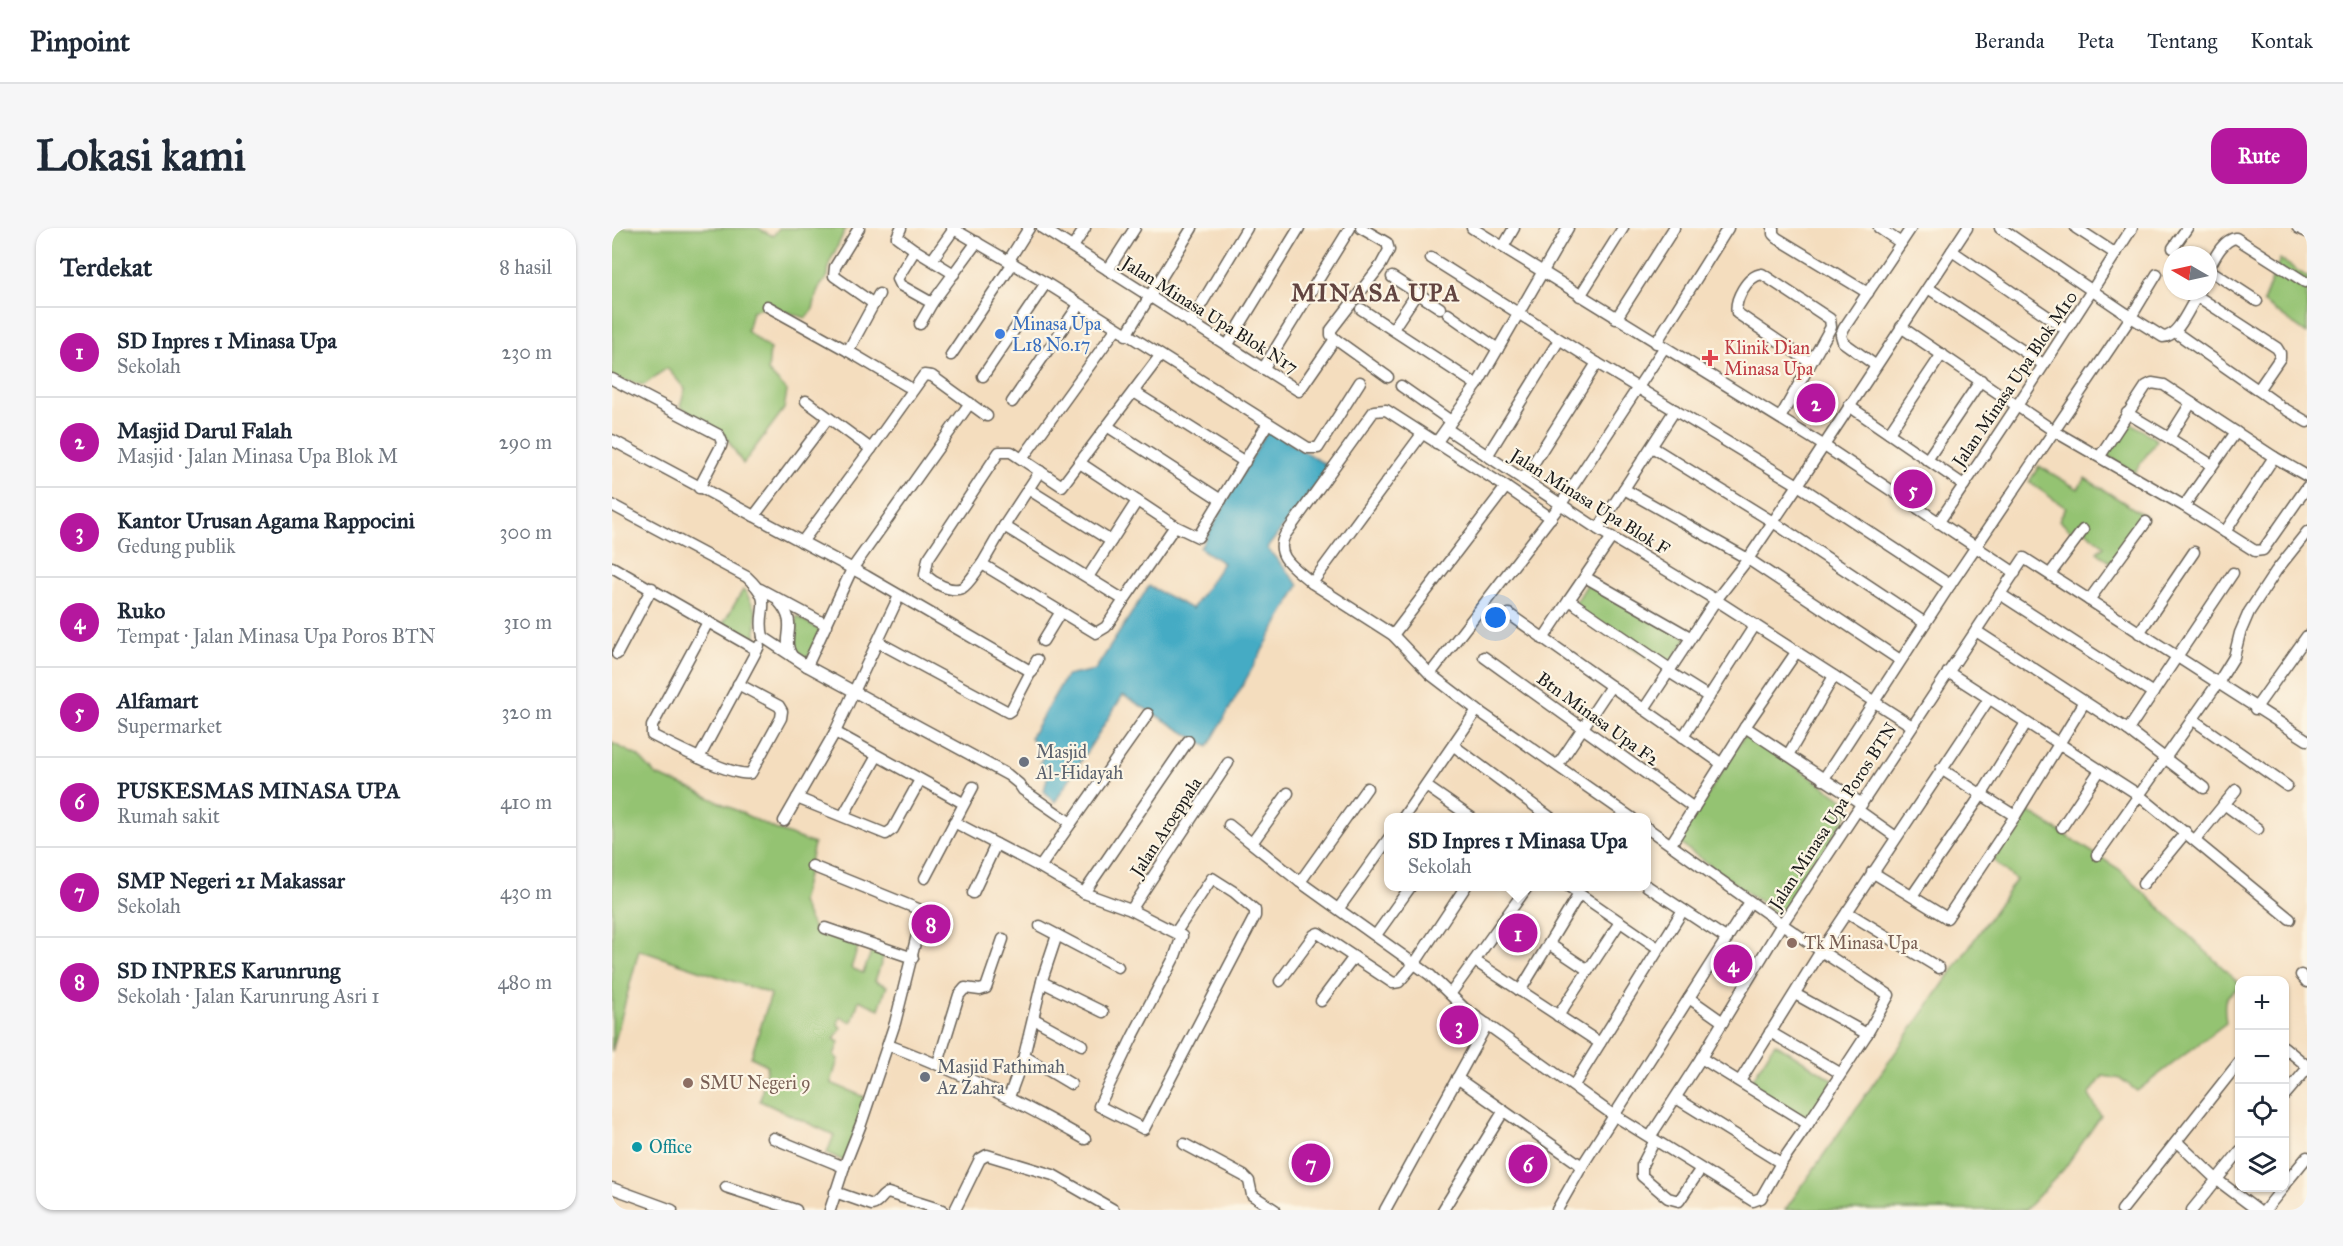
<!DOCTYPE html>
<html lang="id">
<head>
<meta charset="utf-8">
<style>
  body { margin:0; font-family:"IM FELL Great Primer",serif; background:#f6f6f7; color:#1f2937 }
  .controls { position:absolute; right:18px; bottom:18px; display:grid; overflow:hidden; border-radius:12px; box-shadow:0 2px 4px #0004 }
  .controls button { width:54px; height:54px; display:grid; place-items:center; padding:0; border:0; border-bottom:2px solid #e0e1e3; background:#fff; color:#1f2937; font:30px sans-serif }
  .compass { position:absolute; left:1551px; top:18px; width:54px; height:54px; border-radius:50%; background:#fff; box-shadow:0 2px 4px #0004; rotate:279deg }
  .you { position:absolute; left:884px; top:390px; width:21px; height:21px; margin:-15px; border:4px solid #fff; border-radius:50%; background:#1a73e8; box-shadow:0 0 0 9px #1a73e833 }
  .badge { display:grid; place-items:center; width:39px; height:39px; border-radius:50%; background:#b5179e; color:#fff; font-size:20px; font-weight:700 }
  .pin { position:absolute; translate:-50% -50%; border:3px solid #fff; box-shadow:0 2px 6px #0006 }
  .popup { position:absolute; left:772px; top:585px; width:267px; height:78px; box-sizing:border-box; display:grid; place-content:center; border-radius:12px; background:#fff; filter:drop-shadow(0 2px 4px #0005); font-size:20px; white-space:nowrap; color:#747a83 }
  .popup b { font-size:22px; color:#1f2937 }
  .popup::after { content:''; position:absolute; left:50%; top:100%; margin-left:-12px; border:12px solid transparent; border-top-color:#fff }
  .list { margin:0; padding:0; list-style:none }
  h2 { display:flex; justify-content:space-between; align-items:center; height:78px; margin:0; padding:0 24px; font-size:26px }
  h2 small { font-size:20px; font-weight:400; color:#747a83 }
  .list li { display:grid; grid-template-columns:39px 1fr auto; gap:18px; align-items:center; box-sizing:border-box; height:90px; padding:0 24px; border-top:2px solid #e0e1e3 }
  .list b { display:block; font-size:22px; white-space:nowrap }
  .list p { margin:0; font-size:20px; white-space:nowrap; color:#747a83 }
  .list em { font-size:20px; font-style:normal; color:#747a83 }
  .icon { flex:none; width:33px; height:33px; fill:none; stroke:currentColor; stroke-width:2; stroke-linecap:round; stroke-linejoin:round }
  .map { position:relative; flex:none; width:1695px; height:982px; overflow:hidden; border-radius:18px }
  header { display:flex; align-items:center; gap:36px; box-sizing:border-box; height:84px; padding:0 30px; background:#fff; border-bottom:2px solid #e0e1e3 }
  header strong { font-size:28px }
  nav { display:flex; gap:33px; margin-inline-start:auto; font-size:21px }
  .intro { display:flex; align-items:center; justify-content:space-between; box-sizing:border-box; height:144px; padding:0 36px }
  h1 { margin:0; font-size:42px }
  .button { padding:15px 27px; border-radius:18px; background:#b5179e; color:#fff; font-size:21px; font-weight:700 }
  main { display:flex; gap:36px; padding:0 36px }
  aside { flex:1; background:#fff; border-radius:18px; box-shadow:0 2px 4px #0004 }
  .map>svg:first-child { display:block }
  .green { fill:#94c372; stroke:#587047; stroke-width:1.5 }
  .water { fill:#44abc4; stroke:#306470; stroke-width:1.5 }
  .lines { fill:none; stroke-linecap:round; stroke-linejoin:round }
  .minor-casing { stroke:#686055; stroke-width:13 }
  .minor { stroke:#fff; stroke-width:10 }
  .shop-dot { fill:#3f7fe0; stroke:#fcf5e5; stroke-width:2 }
  .health-dot { fill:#e0444e; stroke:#fcf5e5; stroke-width:2 }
  .worship-dot { fill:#6b7280; stroke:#fcf5e5; stroke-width:2 }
  .education-dot { fill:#8d6e63; stroke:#fcf5e5; stroke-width:2 }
  .culture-dot { fill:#0f9aa8; stroke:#fcf5e5; stroke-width:2 }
  .labels { text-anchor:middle; stroke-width:4.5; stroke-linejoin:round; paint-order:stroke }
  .street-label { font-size:18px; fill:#1c1c1c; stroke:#fcf5e5 }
  .shop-label { font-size:18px; fill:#366cbe; stroke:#fcf5e5; text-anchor:start }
  .health-label { font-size:18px; fill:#be3a42; stroke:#fcf5e5; text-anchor:start }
  .worship-label { font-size:18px; fill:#5b616d; stroke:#fcf5e5; text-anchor:start }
  .education-label { font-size:18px; fill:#785e54; stroke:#fcf5e5; text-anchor:start }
  .culture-label { font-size:18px; fill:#0d838f; stroke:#fcf5e5; text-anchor:start }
  .district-label { font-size:24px; font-weight:bold; letter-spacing:1.5px; fill:#624440; stroke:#fcf5e5 }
</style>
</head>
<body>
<header>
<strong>Pinpoint</strong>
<nav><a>Beranda</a><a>Peta</a><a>Tentang</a><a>Kontak</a></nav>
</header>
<div class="intro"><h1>Lokasi kami</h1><a class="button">Rute</a></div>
<main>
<aside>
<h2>Terdekat<small>8 hasil</small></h2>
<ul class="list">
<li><span class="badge">1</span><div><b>SD Inpres 1 Minasa Upa</b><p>Sekolah</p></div><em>230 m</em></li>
<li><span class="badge">2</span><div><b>Masjid Darul Falah</b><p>Masjid · Jalan Minasa Upa Blok M</p></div><em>290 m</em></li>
<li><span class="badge">3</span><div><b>Kantor Urusan Agama Rappocini</b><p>Gedung publik</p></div><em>300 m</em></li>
<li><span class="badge">4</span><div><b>Ruko</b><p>Tempat · Jalan Minasa Upa Poros BTN</p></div><em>310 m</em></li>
<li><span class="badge">5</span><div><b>Alfamart</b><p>Supermarket</p></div><em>320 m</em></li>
<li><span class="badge">6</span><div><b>PUSKESMAS MINASA UPA</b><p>Rumah sakit</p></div><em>410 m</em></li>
<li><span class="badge">7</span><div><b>SMP Negeri 21 Makassar</b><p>Sekolah</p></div><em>430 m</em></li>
<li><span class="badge">8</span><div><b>SD INPRES Karunrung</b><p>Sekolah · Jalan Karunrung Asri 1</p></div><em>480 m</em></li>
</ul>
</aside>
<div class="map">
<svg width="1695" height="982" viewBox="0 0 1695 982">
  <rect width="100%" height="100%" fill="#fcf5e5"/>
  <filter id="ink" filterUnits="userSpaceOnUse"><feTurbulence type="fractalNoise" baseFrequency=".0167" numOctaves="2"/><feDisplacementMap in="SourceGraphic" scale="12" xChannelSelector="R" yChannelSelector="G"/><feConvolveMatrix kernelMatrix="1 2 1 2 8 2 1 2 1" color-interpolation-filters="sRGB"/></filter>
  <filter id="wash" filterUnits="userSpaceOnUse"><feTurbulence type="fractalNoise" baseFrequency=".008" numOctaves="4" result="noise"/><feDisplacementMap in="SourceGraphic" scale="24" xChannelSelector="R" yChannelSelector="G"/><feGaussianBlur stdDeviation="1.35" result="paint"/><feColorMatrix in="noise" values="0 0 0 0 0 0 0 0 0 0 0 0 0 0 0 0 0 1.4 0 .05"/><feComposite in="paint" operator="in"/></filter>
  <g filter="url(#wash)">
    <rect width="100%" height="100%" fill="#f4ddbe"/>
    <g class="green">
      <polygon points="0,0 146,0 161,8 167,0 234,0 217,36 216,48 206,61 201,81 194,90 155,78 140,83 135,103 158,121 156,143 175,163 172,181 131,236 114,209 68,178 73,161 55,140 32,157 0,150"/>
      <polygon points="1668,31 1695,49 1695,106 1651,74"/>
      <polygon points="1515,192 1545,212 1522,245 1494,227"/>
      <polygon points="1427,238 1466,261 1473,250 1535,289 1499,335 1485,324 1492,318 1473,302 1477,296 1471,292 1461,305 1447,292 1454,280 1417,254"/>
      <polygon points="976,355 1075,410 1054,442 961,379"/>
      <polygon points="131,362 133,363 144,383 144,418 109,399"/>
      <path d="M185,388L209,403L195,431C185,424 176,414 185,402L184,389Z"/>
      <polygon points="1134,505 1241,578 1169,689 1066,614"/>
      <polygon points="0,515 26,528 44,547 82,562 163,601 202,616 189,674 202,701 246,719 239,740 251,745 260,722 272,727 263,753 275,758 267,781 247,772 240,794 228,789 226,796 229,800 222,811 227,814 222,827 226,831 219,855 257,871 234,934 215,925 222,907 148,873 155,837 139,829 159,766 27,722 0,824"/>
      <path d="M1414,582L1507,641L1627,755V760C1609,769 1612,776 1614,795L1525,863L1509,851L1491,848L1477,867L1489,888L1452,941L1413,982H1173L1404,652L1381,632Z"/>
      <polygon points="1163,815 1222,852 1195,895 1136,858"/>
    </g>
    <polygon class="water" points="656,202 718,239 655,320 687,357 596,519 511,467 443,574 432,563 437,542 428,536 433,521 418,510 454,448 483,442 537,358 580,381 611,335 588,320"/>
  </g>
  <g filter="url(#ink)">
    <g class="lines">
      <defs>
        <g id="minor">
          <polyline points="247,0 223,39 222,48 262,76"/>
          <polyline points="289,0 285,9 303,22"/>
          <polyline points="340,0 434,55 696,220 706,220 748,154"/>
          <polyline points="430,0 687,163 723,111 719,107 719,102 769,37 777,22 775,15 749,0"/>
          <polyline points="860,0 1211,217 1403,345"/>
          <polyline points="1161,0 1161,6 1165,10 1256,65"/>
          <polyline points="1267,0 1289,15"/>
          <polyline points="1464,0 1504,26"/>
          <polyline points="1686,0 1695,4"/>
          <polyline points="461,19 473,0"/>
          <polyline points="891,19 902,0"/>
          <polyline points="1561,20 1575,0"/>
          <polyline points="1340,23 1454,101"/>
          <polyline points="819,30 985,135 1186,257 1338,357"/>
          <polyline points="320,32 342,1"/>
          <polyline points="397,32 417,0"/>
          <polyline points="1596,41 1645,73"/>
          <polyline points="496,42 523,0"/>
          <path d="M1596,42C1602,31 1610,12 1624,10L1693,54"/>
          <path d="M342,46L303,22L285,51L288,57L320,75C335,55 350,34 365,14"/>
          <path d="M1545,46L1519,89L1551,109C1566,109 1577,80 1585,68"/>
          <polyline points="780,49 805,65"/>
          <polyline points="1316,60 1431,136"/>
          <polyline points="968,68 1011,0"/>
          <polyline points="155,78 236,123 267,66"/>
          <polyline points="749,81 865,157"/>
          <polyline points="836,86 886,121"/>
          <polyline points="1004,91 1062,0"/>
          <polyline points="578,95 635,0"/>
          <polyline points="308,96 320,75"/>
          <polyline points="1289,99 1442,203 1572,278 1643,323 1651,322 1695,259"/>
          <polyline points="781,101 805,65 828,80"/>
          <polyline points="1563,104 1646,162 1668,130 1668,125 1665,120 1585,68 1587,63"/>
          <polyline points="514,107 580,0"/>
          <polyline points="723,111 776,149"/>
          <polyline points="1044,115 1116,0"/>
          <polyline points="615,118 687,0"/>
          <polyline points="236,123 295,158"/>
          <polyline points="339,127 401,35"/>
          <polyline points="1263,137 1231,114 1229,107 1232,100 1299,0"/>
          <polyline points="651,141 738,0"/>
          <polyline points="371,148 434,55"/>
          <polyline points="0,151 107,207 110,214 109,218 87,260"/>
          <polyline points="789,158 839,193"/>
          <polyline points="1646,162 1667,177"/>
          <polyline points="522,164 633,234"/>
          <polyline points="400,174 467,77"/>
          <polyline points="1579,175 1557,210 1600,237"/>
          <polyline points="1237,178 1352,257 1326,295"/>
          <polyline points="1673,181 1695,194"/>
          <polyline points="1515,185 1557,210"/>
          <path d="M1168,190L1219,99L1218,91L1150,46C1135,48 1122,72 1125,85L1199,135"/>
          <polyline points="495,198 609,272"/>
          <polyline points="835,201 989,303 1104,372 1032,481"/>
          <polyline points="1277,205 1330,126"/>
          <polyline points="0,212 254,348 420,444"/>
          <polyline points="824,215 865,157 956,0"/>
          <polyline points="1040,219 1161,294 1313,395"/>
          <polyline points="259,221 312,147 320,148 375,188"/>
          <polyline points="875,228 947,112"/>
          <polyline points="1488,228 1534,158 1540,155 1552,157 1662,229 1695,248"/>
          <polyline points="410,231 504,101"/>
          <polyline points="1315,232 1369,152"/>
          <polyline points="468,235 563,298 586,309 656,195"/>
          <polyline points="428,243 392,298 512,372 563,298"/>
          <polyline points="911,252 985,135"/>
          <path d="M1352,257C1410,172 1465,86 1520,0"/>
          <polyline points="894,259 939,290"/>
          <polyline points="416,261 499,313"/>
          <polyline points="1012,261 1136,331 1288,432"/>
          <path d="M0,277L135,349C164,376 144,379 151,409"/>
          <polyline points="1572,278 1624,204"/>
          <polyline points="142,288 216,190"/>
          <polyline points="986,301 1063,182"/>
          <polyline points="1613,304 1662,229"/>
          <polyline points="190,314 259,221 194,173"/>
          <polyline points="370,336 392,298"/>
          <polyline points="0,339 145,422"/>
          <polyline points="1438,346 1471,302"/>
          <polyline points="476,349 525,273"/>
          <polyline points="973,349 1078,409"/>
          <polyline points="700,355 781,407 818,446 865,482 1020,590"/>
          <polyline points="148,361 215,397"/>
          <polyline points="1388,366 1541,465"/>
          <path d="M512,372L494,399L484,405L370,336C364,343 357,356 350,360C338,365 321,354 313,347L316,331L387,224H399L450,258L548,128"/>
          <polyline points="957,372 1000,309"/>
          <polyline points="1477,372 1534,294"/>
          <path d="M167,374C188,398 168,409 180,428"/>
          <polyline points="897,386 999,458 946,537"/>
          <path d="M96,394L40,498V507C58,516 122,550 139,545L169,490L170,483L167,478L126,456"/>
          <polyline points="1364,403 1516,502 1592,560"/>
          <polyline points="1527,405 1582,324"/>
          <path d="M781,407L894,259L774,182L762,183L673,307C661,329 685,341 700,355L810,206"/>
          <polyline points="151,409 195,438 396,547 407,556 411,562 459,595"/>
          <polyline points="931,411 957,372 1058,441"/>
          <polyline points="431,413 448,385"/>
          <polyline points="266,414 396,484 399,482 425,432"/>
          <polyline points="5,426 40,360"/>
          <polyline points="872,429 1082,580"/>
          <polyline points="195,438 240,341 358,175"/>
          <polyline points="1057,444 1097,469"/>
          <polyline points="1336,444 1527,567 1678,691"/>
          <polyline points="818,446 949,276 1052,120"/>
          <polyline points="999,458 1110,536"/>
          <polyline points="1643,481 1695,408"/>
          <polyline points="1580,491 1675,558"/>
          <polyline points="1300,498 1104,372 1136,331 1186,257 1355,0"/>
          <polyline points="1133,499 1250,576"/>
          <polyline points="1516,502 1621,345"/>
          <polyline points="223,504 351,575"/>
          <polyline points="1071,509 1143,397"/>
          <polyline points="842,518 939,590"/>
          <polyline points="1176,527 1222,448"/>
          <polyline points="87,530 147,418"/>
          <polyline points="1329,541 1403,588"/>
          <polyline points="1211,552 1338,357 1519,89 1388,0"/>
          <polyline points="814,558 860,590"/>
          <polyline points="185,570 274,606 281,601 308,552"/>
          <polyline points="1612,576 1646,601"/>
          <polyline points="1246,582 1284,609"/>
          <polyline points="231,588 265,528"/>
          <polyline points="791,590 865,482"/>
          <polyline points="172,593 223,504 287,368"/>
          <polyline points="342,594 428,639 472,665 519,682 570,708 563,728 521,808 487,878 532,901 643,688 643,682 622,664 600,650 564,704"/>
          <polyline points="617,597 688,654 818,747 852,780 997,884 1042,912"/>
          <polyline points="1450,599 1488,542"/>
          <polyline points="1035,600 1170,696 1412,330 1606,455 1622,429 1628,405 1637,384 1664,343 1695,304"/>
          <polyline points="1583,612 1624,562"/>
          <polyline points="640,615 676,565"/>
          <polyline points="1059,616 1133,499 1185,423"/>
          <polyline points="1485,627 1606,455 1695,512"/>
          <polyline points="200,638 311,683 283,795 249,896 232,939 218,982"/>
          <polyline points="428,639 536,486"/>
          <polyline points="1260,644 1335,690 1403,588 1472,475"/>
          <polyline points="313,650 361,559"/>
          <polyline points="688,654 755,560"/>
          <polyline points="1531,656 1574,604"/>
          <polyline points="956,658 1046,720"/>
          <polyline points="1035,658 1115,711"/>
          <polyline points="361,665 384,616"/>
          <polyline points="472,665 576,513"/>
          <polyline points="1300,668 1370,566 1414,495"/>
          <polyline points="727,680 777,610"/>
          <polyline points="519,682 616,535"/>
          <polyline points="1235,684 1327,740"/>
          <polyline points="428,698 506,739"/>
          <polyline points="213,700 301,730"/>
          <polyline points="764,707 799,658"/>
          <polyline points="937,716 976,742"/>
          <polyline points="863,733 988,815"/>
          <polyline points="1689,747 1695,754"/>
          <polyline points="668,753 702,707 706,705 781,755 787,754 803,735 854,658"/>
          <polyline points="430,754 491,784"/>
          <polyline points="908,763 967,666"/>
          <polyline points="839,765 916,658"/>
          <polyline points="1183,766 1255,806"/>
          <polyline points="1077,770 1111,794"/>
          <polyline points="709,773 742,729"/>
          <polyline points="946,788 1008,694"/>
          <polyline points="422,791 470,817"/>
          <polyline points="1158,804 1228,845"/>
          <path d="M276,817C345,842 409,875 473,911"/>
          <polyline points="1672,819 1695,838"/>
          <polyline points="412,828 459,856"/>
          <polyline points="1089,830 1170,696 1209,723 1377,471"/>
          <polyline points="326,835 347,767 353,760 368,762 374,760 391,711"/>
          <polyline points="845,850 970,938"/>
          <polyline points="962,857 1071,682"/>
          <polyline points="1672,868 1695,841"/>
          <polyline points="397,869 412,828 431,749 445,707"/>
          <polyline points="1064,870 1169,935 1196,896"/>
          <polyline points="1038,909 1089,830 1196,896 1255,806 1277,767 1209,723 1128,853"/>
          <polyline points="161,910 232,939"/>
          <polyline points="1565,914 1604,951 1645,982"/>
          <polyline points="572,916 632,948 637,953 640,967 663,982"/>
          <polyline points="1088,942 1067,973 1056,970 1030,948 1030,937 1043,912 1141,973 1149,970 1169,935"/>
          <polyline points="1672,957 1695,929"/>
          <polyline points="114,959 184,982"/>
          <polyline points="0,960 60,982"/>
          <path d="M223,964L260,977C268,975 269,967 276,965L330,982"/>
          <polyline points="343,982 368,931 375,927 441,947 502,982"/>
          <polyline points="773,982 875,796"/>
          <polyline points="831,982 891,884"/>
          <polyline points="945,982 970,938 1138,674"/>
          <polyline points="1510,982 1628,833"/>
          <polyline points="1580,982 1628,923"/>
          <polyline points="1653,982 1671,960"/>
        </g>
      </defs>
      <use href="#minor" class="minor-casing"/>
      <use href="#minor" class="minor"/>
    </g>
  </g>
  <circle class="shop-dot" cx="388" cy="106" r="6"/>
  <path class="health-dot" d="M1095 121h6v6h6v6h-6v6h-6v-6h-6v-6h6z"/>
  <g class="worship-dot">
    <circle cx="412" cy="534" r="6"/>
    <circle cx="313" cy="849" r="6"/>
  </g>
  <g class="education-dot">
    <circle cx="1180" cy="715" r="6"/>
    <circle cx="76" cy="855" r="6"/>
  </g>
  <circle class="culture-dot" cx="25" cy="919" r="6"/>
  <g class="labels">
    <g class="street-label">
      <text transform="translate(598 87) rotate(32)" y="6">Jalan Minasa Upa Blok N17</text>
      <text transform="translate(1403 151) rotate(-56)" y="6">Jalan Minasa Upa Blok M10</text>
      <text transform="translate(978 274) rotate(32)" y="6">Jalan Minasa Upa Blok F</text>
      <text transform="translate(986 491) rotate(36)" y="6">Btn Minasa Upa F2</text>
      <text transform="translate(1221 588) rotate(-57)" y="6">Jalan Minasa Upa Poros BTN</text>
      <text transform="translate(554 599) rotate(-57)" y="6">Jalan Aroeppala</text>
    </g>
    <g class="shop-label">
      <text x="400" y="102">Minasa Upa<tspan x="400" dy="21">L18 No.17</tspan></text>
    </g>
    <g class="health-label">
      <text x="1112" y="126">Klinik Dian<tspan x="1112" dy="21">Minasa Upa</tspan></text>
    </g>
    <g class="worship-label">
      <text x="424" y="530">Masjid<tspan x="424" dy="21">Al-Hidayah</tspan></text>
      <text x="325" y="845">Masjid Fathimah<tspan x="325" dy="21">Az Zahra</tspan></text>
    </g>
    <g class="education-label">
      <text x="1192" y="721">Tk Minasa Upa</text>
      <text x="88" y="861">SMU Negeri 9</text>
    </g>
    <g class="culture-label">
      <text x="37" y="925">Office</text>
    </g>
    <g class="district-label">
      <text x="764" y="73">MINASA UPA</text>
    </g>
  </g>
</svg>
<div class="controls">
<button>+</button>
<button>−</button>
<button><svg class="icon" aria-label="locate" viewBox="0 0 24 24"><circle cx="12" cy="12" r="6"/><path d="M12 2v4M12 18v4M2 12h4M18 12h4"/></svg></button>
<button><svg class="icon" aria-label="layers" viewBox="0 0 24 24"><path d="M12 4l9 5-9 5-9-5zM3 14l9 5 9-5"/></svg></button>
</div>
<svg class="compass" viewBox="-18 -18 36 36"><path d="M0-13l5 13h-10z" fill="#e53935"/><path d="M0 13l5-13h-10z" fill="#747a83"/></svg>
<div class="you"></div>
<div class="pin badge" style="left:906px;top:705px">1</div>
<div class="popup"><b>SD Inpres 1 Minasa Upa</b>Sekolah</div>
<div class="pin badge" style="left:1204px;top:175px">2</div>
<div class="pin badge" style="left:847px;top:797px">3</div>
<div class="pin badge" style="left:1121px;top:736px">4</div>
<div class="pin badge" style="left:1301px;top:261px">5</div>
<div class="pin badge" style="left:916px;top:936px">6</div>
<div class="pin badge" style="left:699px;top:935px">7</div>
<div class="pin badge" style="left:319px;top:696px">8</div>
</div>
</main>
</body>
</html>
